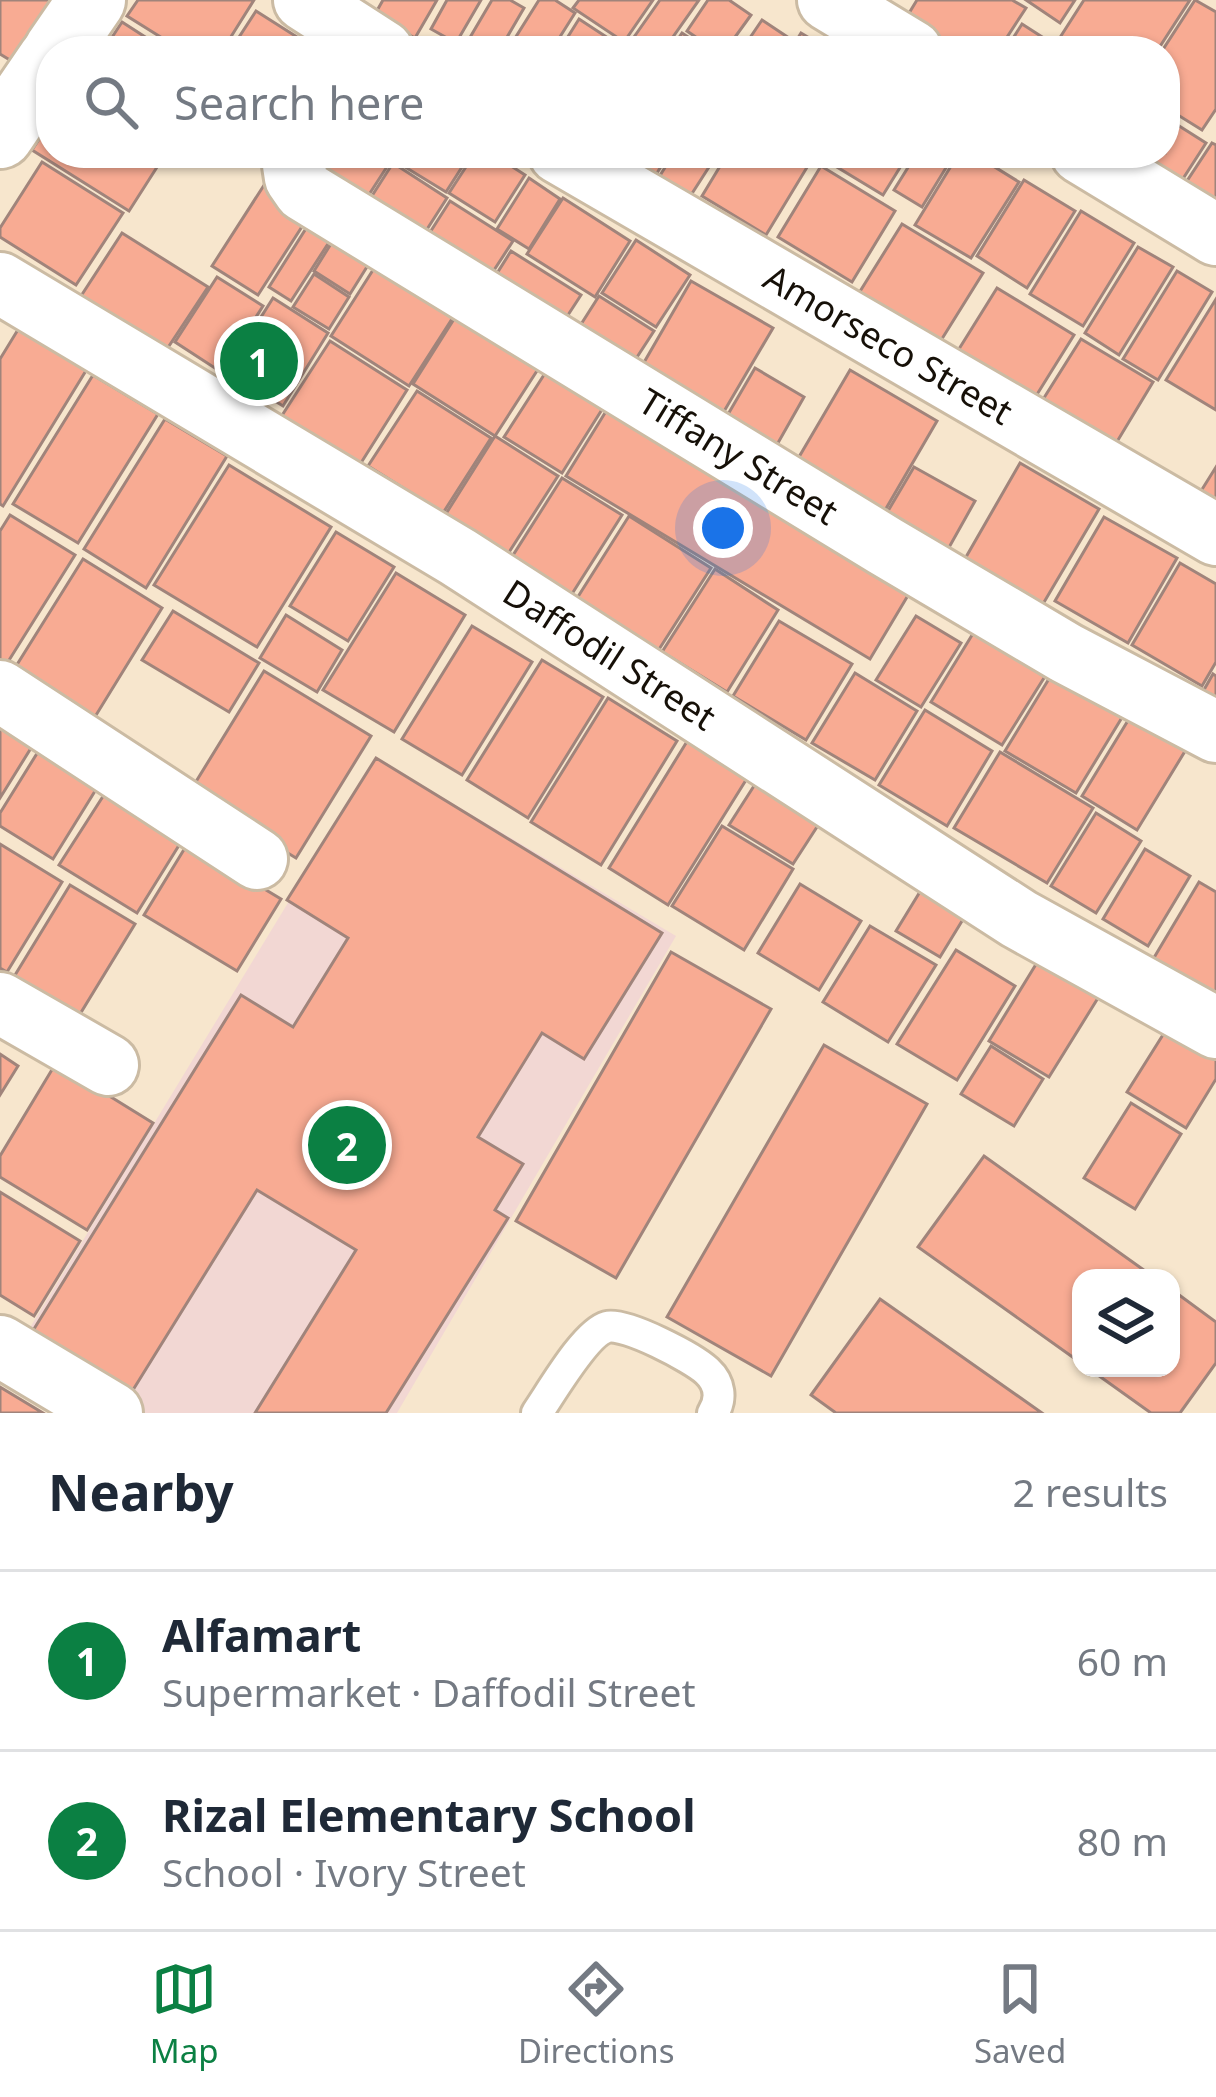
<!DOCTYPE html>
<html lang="en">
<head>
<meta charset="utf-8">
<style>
  body { margin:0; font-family:"Noto Sans",sans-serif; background:#f6f6f7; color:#1f2937 }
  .controls { position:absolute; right:36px; bottom:36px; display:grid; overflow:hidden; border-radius:24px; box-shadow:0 3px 9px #0004 }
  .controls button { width:108px; height:108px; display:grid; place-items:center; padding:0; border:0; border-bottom:3px solid #e0e1e3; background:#fff; color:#1f2937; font:60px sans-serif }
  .you { position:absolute; left:723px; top:528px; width:42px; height:42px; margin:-30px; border:9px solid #fff; border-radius:50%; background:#1a73e8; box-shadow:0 0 0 18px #1a73e833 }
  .badge { display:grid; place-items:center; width:78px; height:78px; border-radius:50%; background:#0b8043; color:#fff; font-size:39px; font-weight:700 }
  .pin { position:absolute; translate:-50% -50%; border:6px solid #fff; box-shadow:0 3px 12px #0006 }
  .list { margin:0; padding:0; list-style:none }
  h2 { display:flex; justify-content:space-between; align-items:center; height:156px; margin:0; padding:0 48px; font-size:51px }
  h2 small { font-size:39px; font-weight:400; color:#747a83 }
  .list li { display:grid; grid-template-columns:78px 1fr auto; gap:36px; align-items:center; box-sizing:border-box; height:180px; padding:0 48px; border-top:3px solid #e0e1e3 }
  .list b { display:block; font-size:45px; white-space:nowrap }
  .list p { margin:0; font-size:39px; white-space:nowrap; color:#747a83 }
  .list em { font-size:39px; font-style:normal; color:#747a83 }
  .icon { flex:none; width:66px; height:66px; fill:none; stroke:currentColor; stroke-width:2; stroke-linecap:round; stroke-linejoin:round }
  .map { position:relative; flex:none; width:1216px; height:1413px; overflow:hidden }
  .search { position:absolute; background:#fff; box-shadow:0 3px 9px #0004; left:36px; right:36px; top:36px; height:132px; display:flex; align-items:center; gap:30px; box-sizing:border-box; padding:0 42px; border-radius:48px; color:#747a83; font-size:45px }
  .sheet { height:516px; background:#fff }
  nav { display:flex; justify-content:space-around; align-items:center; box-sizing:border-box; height:168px; border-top:3px solid #e0e1e3; background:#fff; font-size:33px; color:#747a83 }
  nav a { display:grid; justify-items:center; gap:6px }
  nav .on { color:#0b8043 }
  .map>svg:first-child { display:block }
  .education { fill:#f2d7d3 }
  .building { fill:#f8ab93; stroke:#a0847b; stroke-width:3 }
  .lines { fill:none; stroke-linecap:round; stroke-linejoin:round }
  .lane-casing { stroke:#cbbba3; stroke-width:36 }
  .street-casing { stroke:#cbbba3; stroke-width:66 }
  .secondary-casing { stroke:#cbbba3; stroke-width:72 }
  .lane { stroke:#fff; stroke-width:30 }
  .street { stroke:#fff; stroke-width:60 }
  .secondary { stroke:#fff; stroke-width:66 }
  .labels { text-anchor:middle; stroke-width:9; stroke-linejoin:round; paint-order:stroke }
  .street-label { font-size:36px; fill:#161008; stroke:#f7e6cd }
</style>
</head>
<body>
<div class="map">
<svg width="1216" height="1413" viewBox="0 0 1216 1413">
  <rect width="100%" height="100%" fill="#f7e6cd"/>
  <polygon class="education" points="376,758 676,936 397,1413 115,1413 14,1354"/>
  <g class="building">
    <polygon points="0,0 67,0 23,68 0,54"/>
    <polygon points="138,0 254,0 222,51 183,51 127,16"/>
    <polygon points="383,0 437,0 415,38 374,16"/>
    <polygon points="447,0 481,0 456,43 431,29"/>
    <polygon points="492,0 510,0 524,8 499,51 462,51"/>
    <polygon points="539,0 555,0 575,13 551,51 507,51"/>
    <polygon points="579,0 653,0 624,42 573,8"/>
    <polygon points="660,0 699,0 663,51 633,51 627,47"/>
    <polygon points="708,0 729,0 751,15 725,51 716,51 687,31"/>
    <polygon points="917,0 1012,0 1026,8 998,51 886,51"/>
    <polygon points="1026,0 1075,0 1060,23"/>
    <polygon points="1084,0 1190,0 1157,51 1077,51 1059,39"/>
    <polygon points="1195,0 1216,12 1216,109 1202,130 1165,107 1162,51"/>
    <polygon points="256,11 319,51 230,51"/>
    <polygon points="579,19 608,38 601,51 559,51"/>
    <polygon points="762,20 789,38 781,51 741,51"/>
    <polygon points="122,22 167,51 103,51"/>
    <polygon points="1022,24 1064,51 1005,51"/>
    <polygon points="682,33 709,51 670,51"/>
    <polygon points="801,33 831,51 790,51"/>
    <polygon points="1165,117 1206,143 1157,219 1125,153 1165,153"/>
    <polygon points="51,121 51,153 166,153 129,211 32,150"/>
    <polygon points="1212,143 1216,145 1216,249 1160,222"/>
    <polygon points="312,153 471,153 446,192 392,159 359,210"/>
    <polygon points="475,153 491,153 525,175 495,222 449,193"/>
    <polygon points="607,153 669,153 651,183"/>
    <polygon points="674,153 718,153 682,209 651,190"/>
    <polygon points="728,153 792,153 809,164 766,235 702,196"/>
    <polygon points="833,153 909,153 883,195 827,161"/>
    <polygon points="917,153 955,153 922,207 894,190"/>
    <polygon points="959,153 972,153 1019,182 971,258 915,225"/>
    <polygon points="42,162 123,213 76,285 0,237 0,228"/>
    <polygon points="393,163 447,198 415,248 361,213"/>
    <polygon points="821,166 895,211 852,282 778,237"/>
    <polygon points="529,178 560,199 529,249 497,229"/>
    <polygon points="268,179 314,208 258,295 212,266"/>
    <polygon points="1024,180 1075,211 1027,288 977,256"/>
    <polygon points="563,198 630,241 595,297 527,254"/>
    <polygon points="450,201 513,241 483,287 420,248"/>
    <polygon points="1081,211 1134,243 1083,326 1030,294"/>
    <polygon points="312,219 335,233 291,301 269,287"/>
    <polygon points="902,224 983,273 935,350 854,301"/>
    <polygon points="339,231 375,254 350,294 314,271"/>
    <polygon points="122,233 208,287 167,349 81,296"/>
    <polygon points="636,240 690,275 656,327 602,293"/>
    <polygon points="1138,247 1173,267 1119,355 1085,333"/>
    <polygon points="511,251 581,295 553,338 484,294"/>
    <polygon points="380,259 459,308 409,386 331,336"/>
    <polygon points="1177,271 1212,292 1158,380 1123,359"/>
    <polygon points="314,274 349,297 329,329 293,307"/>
    <polygon points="217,277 263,306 221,372 175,342"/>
    <polygon points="691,281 773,328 716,425 635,378"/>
    <polygon points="997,288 1074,335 1031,404 954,357"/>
    <polygon points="599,296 654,331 626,374 571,340"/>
    <polygon points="273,298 328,333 283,406 227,371"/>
    <polygon points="1216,299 1216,410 1166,380"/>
    <polygon points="461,308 544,360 495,436 413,384"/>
    <polygon points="19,328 87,369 3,506 0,504 0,359"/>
    <polygon points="1081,339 1153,382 1115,445 1042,401"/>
    <polygon points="330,341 407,390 359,466 281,417"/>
    <polygon points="551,364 608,400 562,473 504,437"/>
    <polygon points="755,368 804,397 770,457 720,428"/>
    <polygon points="850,370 937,421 877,524 789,474"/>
    <polygon points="93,375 158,414 78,543 13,504"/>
    <polygon points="417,391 491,438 443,513 368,466"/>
    <polygon points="613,400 916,582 870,659 566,476"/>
    <polygon points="165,419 227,456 146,588 84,549"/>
    <polygon points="495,436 558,476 504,560 442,520"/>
    <polygon points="1020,463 1099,509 1040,609 962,564"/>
    <polygon points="229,465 331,527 257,647 154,585"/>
    <polygon points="914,467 975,501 947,551 885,516"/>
    <polygon points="1216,467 1216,523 1191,507"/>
    <polygon points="562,478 622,515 570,597 510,560"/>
    <polygon points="10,515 75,555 6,665 0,661 0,531"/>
    <polygon points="629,516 711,568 656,654 574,603"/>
    <polygon points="1104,517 1177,558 1128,643 1055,601"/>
    <polygon points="336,532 394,567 348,641 290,606"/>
    <polygon points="83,559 162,608 93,720 13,671"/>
    <polygon points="1180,563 1216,584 1216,662 1202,686 1132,645"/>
    <polygon points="715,569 778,610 727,692 662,652"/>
    <polygon points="396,573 465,615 394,732 323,690"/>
    <polygon points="173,611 259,663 229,712 142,660"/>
    <polygon points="286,615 342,650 317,692 260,658"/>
    <polygon points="916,616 961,643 921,707 876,680"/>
    <polygon points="779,621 852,664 806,740 733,696"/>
    <polygon points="472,626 532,662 462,775 402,739"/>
    <polygon points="977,627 1049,670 1002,745 931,702"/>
    <polygon points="542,660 603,697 528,818 467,780"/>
    <polygon points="1058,664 1129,706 1076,793 1005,751"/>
    <polygon points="264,671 371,736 296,858 189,793"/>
    <polygon points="855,673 917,711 875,780 812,743"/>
    <polygon points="1213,674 1216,676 1216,722 1193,709"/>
    <polygon points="608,698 677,741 601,865 531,822"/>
    <polygon points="1135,709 1190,743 1137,830 1082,796"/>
    <polygon points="925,710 992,751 947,826 879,785"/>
    <polygon points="0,718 36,740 0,798"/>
    <polygon points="691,735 751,772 668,905 609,868"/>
    <polygon points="41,747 100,783 53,859 0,826 0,813"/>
    <polygon points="1000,752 1093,808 1047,883 954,828"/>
    <polygon points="376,758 662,933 584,1059 542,1033 478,1137 523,1164 495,1210 508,1218 386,1413 255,1413 356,1250 257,1190 128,1398 29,1337 241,995 293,1027 348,938 287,900"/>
    <polygon points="761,775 826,813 793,864 729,825"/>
    <polygon points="109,787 186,834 137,913 59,865"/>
    <polygon points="1096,813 1141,841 1096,913 1051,886"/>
    <polygon points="722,826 793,869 744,950 672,906"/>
    <polygon points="188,843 281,899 237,971 144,915"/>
    <polygon points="0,844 62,882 7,972 0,968"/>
    <polygon points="1145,849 1190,876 1148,946 1103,919"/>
    <polygon points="929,877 973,903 940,957 896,931"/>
    <polygon points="1199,882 1216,892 1216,999 1152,961"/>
    <polygon points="800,884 861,921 819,990 758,953"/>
    <polygon points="70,885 135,924 77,1019 12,980"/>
    <polygon points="870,926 936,965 888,1042 823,1002"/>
    <polygon points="956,950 1015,986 957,1080 897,1044"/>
    <polygon points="671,952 771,1009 616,1278 516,1221"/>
    <polygon points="1038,961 1098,998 1049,1077 989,1041"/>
    <polygon points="1166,1030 1216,1060 1216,1079 1186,1128 1127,1092"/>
    <polygon points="824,1045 927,1104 771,1376 667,1317"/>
    <polygon points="991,1046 1043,1079 1014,1126 961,1094"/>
    <polygon points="0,1054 18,1066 0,1095"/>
    <polygon points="56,1063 153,1123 87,1230 0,1177 0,1156"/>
    <polygon points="1131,1103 1181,1134 1135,1209 1084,1178"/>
    <polygon points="984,1156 1155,1278 1081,1278 1081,1363 918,1247"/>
    <polygon points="0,1192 80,1241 34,1316 0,1295"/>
    <polygon points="1171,1289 1216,1322 1216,1363 1180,1413 1151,1413 1088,1368 1171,1368"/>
    <polygon points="880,1299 1042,1413 836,1413 811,1395"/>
    <polygon points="0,1387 43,1413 0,1413"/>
  </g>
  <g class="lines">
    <defs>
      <path id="lane" d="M537,1413C551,1393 585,1333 607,1327C625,1322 693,1358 707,1371C720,1383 722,1399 713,1413"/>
      <g id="street">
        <polyline points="304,0 383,51"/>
        <polyline points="828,0 912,51"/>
        <path id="s1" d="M300,153L293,165L295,178L304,191L885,546L1066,653L1216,732"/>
        <path id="s2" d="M559,153L1216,535"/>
        <polyline points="1081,153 1216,235"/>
        <path id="s3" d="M0,283L458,557L1019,919L1216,1028"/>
        <polyline points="0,691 257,859"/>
        <polyline points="0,1003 108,1065"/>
        <polyline points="0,1346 112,1413"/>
      </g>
      <g id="secondary">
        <polyline points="57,51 92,0"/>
        <polyline points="0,135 51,60"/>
      </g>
    </defs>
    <use href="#lane" class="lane-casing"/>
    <use href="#street" class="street-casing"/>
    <use href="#secondary" class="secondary-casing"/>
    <use href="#lane" class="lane"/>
    <use href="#street" class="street"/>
    <use href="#secondary" class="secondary"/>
  </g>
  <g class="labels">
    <g class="street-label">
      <text dy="13" stroke="none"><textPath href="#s2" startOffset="381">Amorseco Street</textPath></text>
      <text dy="13" stroke="none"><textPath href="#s1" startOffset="552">Tiffany Street</textPath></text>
      <text dy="13" stroke="none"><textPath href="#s3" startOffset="714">Daffodil Street</textPath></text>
    </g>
  </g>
</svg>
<div class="controls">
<button><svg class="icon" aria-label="layers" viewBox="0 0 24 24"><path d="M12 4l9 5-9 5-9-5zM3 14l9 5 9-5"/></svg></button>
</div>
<div class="you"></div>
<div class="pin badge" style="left:259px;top:361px">1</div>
<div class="pin badge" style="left:347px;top:1145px">2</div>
<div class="search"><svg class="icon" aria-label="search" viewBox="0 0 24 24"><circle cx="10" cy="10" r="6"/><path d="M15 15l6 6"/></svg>Search here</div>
</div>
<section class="sheet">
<h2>Nearby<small>2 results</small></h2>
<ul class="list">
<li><span class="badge">1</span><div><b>Alfamart</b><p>Supermarket · Daffodil Street</p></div><em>60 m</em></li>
<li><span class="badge">2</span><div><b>Rizal Elementary School</b><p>School · Ivory Street</p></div><em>80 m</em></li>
</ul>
</section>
<nav>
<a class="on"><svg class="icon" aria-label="map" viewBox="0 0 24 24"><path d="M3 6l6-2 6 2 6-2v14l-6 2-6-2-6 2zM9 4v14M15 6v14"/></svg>Map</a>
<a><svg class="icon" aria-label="directions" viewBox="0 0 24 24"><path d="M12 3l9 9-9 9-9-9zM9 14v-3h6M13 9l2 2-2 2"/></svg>Directions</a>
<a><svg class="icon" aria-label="saved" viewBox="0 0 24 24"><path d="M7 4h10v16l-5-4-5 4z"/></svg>Saved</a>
</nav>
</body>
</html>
